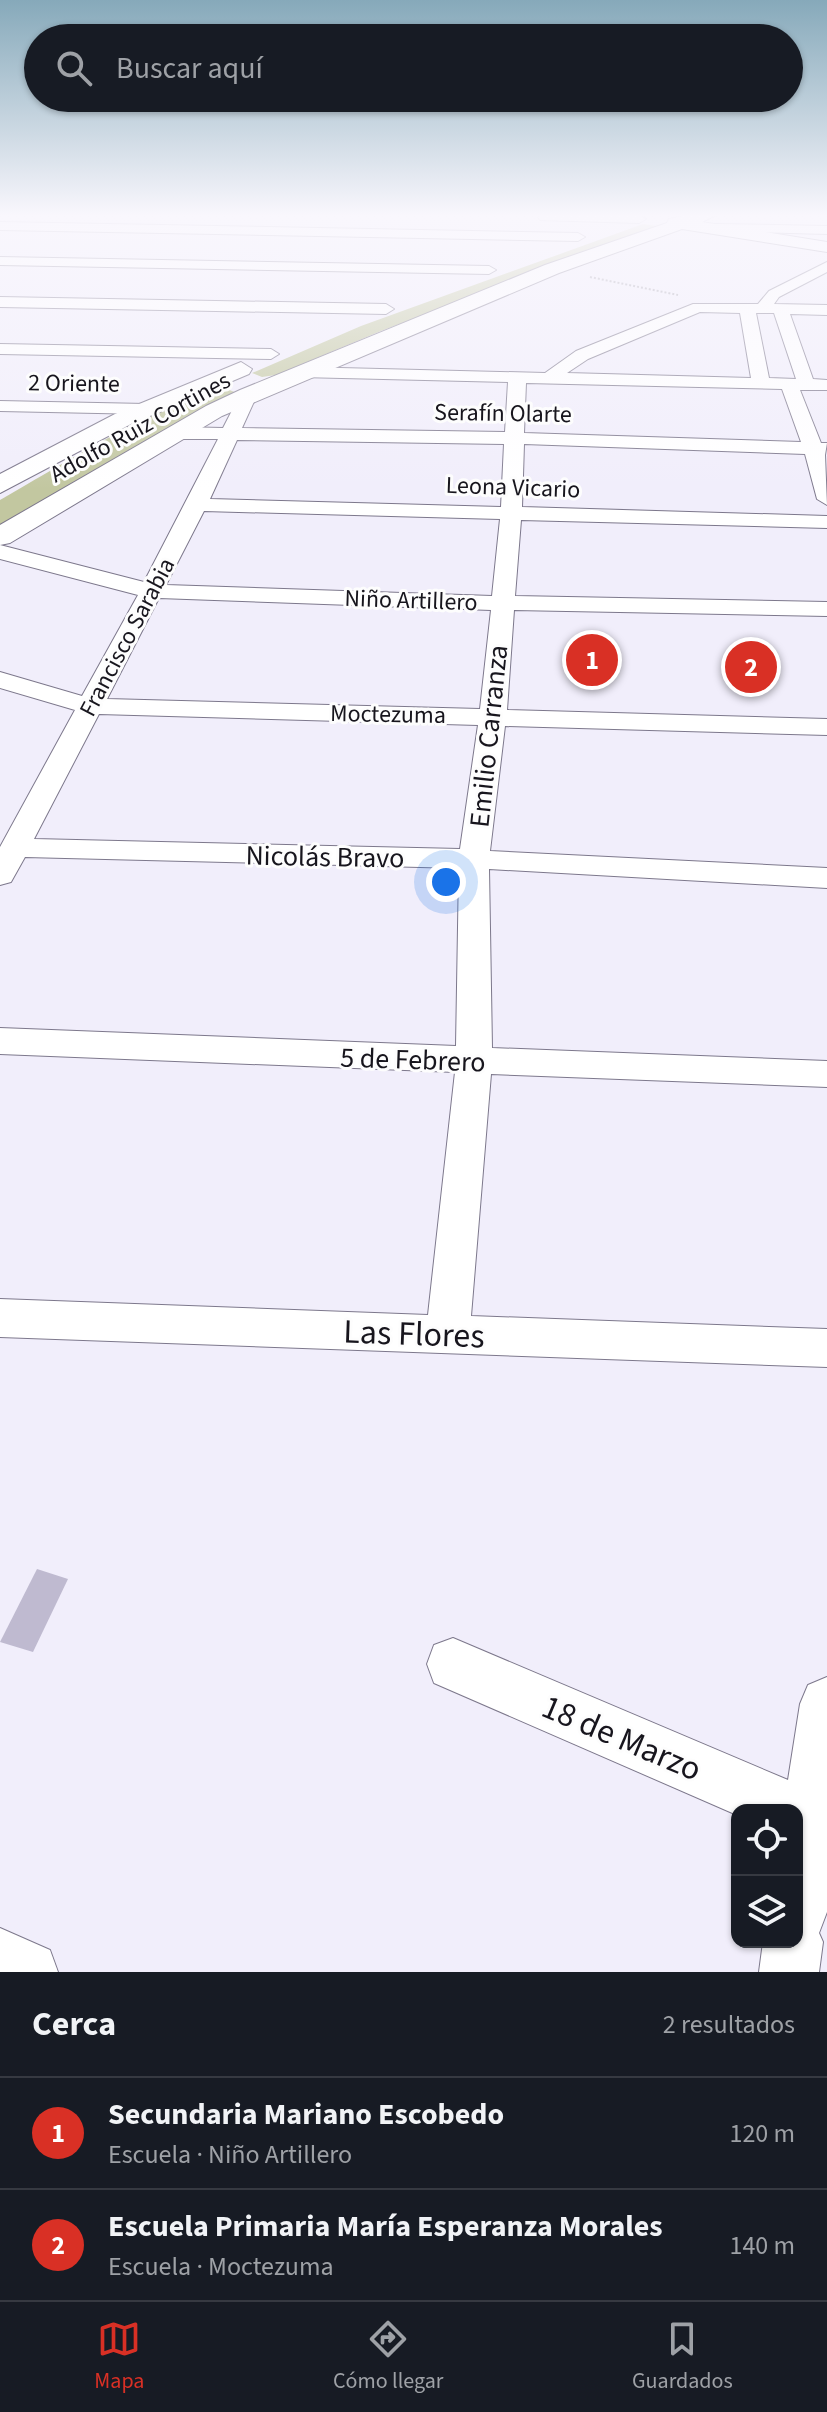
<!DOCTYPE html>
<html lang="es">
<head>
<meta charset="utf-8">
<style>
  body { margin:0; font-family:"Source Sans 3",sans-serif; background:#20242c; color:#f1f3f6 }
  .controls { position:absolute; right:24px; bottom:24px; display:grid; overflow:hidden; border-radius:16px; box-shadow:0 2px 6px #0004 }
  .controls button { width:72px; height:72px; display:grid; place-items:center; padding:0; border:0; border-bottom:2px solid #363941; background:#171b24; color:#f1f3f6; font:40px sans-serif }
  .you { position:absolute; left:446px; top:882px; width:28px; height:28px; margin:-20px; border:6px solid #fff; border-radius:50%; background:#1a73e8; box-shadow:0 0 0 12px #1a73e833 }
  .badge { display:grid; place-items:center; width:52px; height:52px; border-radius:50%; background:#d93025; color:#fff; font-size:26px; font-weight:700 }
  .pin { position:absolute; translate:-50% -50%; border:4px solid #fff; box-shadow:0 2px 8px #0006 }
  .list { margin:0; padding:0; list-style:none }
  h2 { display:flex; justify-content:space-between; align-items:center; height:104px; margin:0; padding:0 32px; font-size:34px }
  h2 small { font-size:26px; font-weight:400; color:#9ea1a6 }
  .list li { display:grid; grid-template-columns:52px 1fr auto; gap:24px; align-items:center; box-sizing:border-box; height:112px; padding:0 32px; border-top:2px solid #363941 }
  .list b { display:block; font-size:30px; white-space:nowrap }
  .list p { margin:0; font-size:26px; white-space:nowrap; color:#9ea1a6 }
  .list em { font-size:26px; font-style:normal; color:#9ea1a6 }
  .icon { flex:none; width:44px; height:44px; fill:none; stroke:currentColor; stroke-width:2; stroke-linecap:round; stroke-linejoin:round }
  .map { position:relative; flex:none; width:827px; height:1972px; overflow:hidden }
  .search { position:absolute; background:#171b24; box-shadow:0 2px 6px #0004; left:24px; right:24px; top:24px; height:88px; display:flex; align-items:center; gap:20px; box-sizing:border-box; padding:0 28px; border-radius:44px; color:#9ea1a6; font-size:30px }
  .sheet { height:328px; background:#171b24 }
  nav { display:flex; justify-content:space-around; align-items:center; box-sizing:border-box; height:112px; border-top:2px solid #363941; background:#171b24; font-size:22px; color:#9ea1a6 }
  nav a { display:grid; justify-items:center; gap:4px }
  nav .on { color:#d93025 }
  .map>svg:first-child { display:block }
  .green { fill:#c2c7a0 }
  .building { fill:#bfbad0 }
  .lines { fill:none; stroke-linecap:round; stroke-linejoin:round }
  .street-casing { stroke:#7d788c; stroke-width:2 }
  .secondary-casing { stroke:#7d788c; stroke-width:2 }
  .path { stroke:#a19faa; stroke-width:2; stroke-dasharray:2 2; stroke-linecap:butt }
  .street { fill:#fff; fill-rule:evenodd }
  .secondary { fill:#fff; fill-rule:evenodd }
  .labels { text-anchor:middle; stroke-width:6; stroke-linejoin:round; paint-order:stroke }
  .far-street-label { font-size:24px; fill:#17151d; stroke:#fdfdfd }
  .street-label { font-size:28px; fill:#17151d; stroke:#fdfdfd }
  .near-street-label { font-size:34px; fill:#17151d; stroke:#fdfdfd }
</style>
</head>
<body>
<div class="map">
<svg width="827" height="1972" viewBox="0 0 827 1972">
  <rect width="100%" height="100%" fill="#f1eefb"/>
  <g class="green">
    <polygon points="643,224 657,226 381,331 276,375 262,377 252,373 361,326"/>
    <path d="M227,389L237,393L0,526V500C47,474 181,389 227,389Z"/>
  </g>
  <polygon class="building" points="37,1569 68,1579 33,1652 0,1642"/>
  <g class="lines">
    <defs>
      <g id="street">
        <polygon points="545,213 639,215 646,219 639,223 540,220 538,217"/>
        <polygon points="0,222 578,233 585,237 578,241 0,230"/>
        <polygon points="717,224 827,226 827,234 712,231 712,225"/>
        <polygon points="0,257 489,266 496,270 489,274 0,265"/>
        <path d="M827,262V272L779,297L774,304L827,305V315L790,314L813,379L827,380V390H800L821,443H827L825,455L827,505L817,499L805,454L524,444L522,507L827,516V528L521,520L515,596L827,602V616L514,610L507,710L827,719V735L505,726L490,851L827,868V888L489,869L492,1048L827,1061V1087L491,1074L471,1316L827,1329V1367L0,1337V1299L428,1315L455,1072L0,1054V1028L456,1046L459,868L25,857L11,882L0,885V847L75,710L0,688V672L82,696L138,595L0,559V545L144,582L218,439H177L168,433L177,427L223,428L242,391H254L257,395L242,428L505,432L508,382L300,377L291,372L300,367L545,373L576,351L693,304H758L769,291ZM700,312L740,313L751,378L567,373L588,359ZM756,313H774L796,379L769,378ZM526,383L782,389L801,442L524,433ZM237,440L504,444L501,507L210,499ZM204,511L500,519L492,596L166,585ZM159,598L491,610L480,709L107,699ZM99,714L478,725L460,849L34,839Z"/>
        <polygon points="0,297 386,304 394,309 386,314 0,307"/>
        <polygon points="0,344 271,349 279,354 271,359 0,354"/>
        <polygon points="0,401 146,404 155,409 146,414 0,411"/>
        <polygon points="453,1638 788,1780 800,1704 808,1685 827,1677 827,1912 819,1933 823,1942 819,1972 759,1972 763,1942 797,1942 797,1810 737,1810 737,1815 434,1683 427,1664 434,1645"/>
        <polygon points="0,1928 50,1950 58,1972 0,1972"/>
      </g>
      <g id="secondary">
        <polygon points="696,213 720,213 702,222 827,242 827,252 682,229 559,273 222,416 10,543 0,545 0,525 206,406 240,390 545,265 667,223 669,219"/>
        <polygon points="241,362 252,369 249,374 131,424 0,493 0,474 115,414"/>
      </g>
    </defs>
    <use href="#street" class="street-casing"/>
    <use href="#secondary" class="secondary-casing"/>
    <polyline class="path" points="590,277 678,295"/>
    <use href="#street" class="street"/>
    <use href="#secondary" class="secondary"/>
  </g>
  <linearGradient id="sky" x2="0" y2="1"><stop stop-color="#86a9ba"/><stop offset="0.44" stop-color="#f9f7fd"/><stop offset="1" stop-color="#f9f7fd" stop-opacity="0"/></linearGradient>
  <rect width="827" height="489" fill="url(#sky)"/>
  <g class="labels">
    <g class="far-street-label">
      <text transform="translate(74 383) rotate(1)" y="8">2 Oriente</text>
      <text transform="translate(503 413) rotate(1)" y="8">Serafín Olarte</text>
      <text transform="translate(140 427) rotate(-29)" y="8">Adolfo Ruiz Cortines</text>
      <text transform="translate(513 487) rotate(2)" y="8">Leona Vicario</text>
      <text transform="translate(411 600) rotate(2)" y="8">Niño Artillero</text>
      <text transform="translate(127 637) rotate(-62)" y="8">Francisco Sarabia</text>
      <text transform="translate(388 714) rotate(1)" y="8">Moctezuma</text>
    </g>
    <g class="street-label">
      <text transform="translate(488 736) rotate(-84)" y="10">Emilio Carranza</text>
      <text transform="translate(325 856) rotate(1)" y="10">Nicolás Bravo</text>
      <text transform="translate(413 1059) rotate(2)" y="10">5 de Febrero</text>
    </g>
    <g class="near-street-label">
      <text transform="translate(414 1333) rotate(2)" y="12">Las Flores</text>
      <text transform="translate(622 1737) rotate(23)" y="12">18 de Marzo</text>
    </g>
  </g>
</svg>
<div class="controls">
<button><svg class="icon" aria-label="locate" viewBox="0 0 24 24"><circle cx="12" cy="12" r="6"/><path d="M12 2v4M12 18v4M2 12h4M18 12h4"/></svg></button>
<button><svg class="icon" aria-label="layers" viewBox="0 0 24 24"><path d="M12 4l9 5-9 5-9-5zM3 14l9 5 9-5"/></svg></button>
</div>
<div class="you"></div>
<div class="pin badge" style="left:592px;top:660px">1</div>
<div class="pin badge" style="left:751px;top:667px">2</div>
<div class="search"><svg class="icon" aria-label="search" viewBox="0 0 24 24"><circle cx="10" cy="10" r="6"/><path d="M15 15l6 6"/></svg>Buscar aquí</div>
</div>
<section class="sheet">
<h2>Cerca<small>2 resultados</small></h2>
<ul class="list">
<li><span class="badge">1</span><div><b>Secundaria Mariano Escobedo</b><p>Escuela · Niño Artillero</p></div><em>120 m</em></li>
<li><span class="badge">2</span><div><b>Escuela Primaria María Esperanza Morales</b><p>Escuela · Moctezuma</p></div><em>140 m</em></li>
</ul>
</section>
<nav>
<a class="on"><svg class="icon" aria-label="map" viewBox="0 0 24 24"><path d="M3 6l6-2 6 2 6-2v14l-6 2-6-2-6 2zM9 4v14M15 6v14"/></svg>Mapa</a>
<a><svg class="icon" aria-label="directions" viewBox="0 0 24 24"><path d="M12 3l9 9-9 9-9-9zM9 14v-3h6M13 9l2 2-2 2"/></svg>Cómo llegar</a>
<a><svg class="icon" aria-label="saved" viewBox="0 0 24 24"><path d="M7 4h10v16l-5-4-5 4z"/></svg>Guardados</a>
</nav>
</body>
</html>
